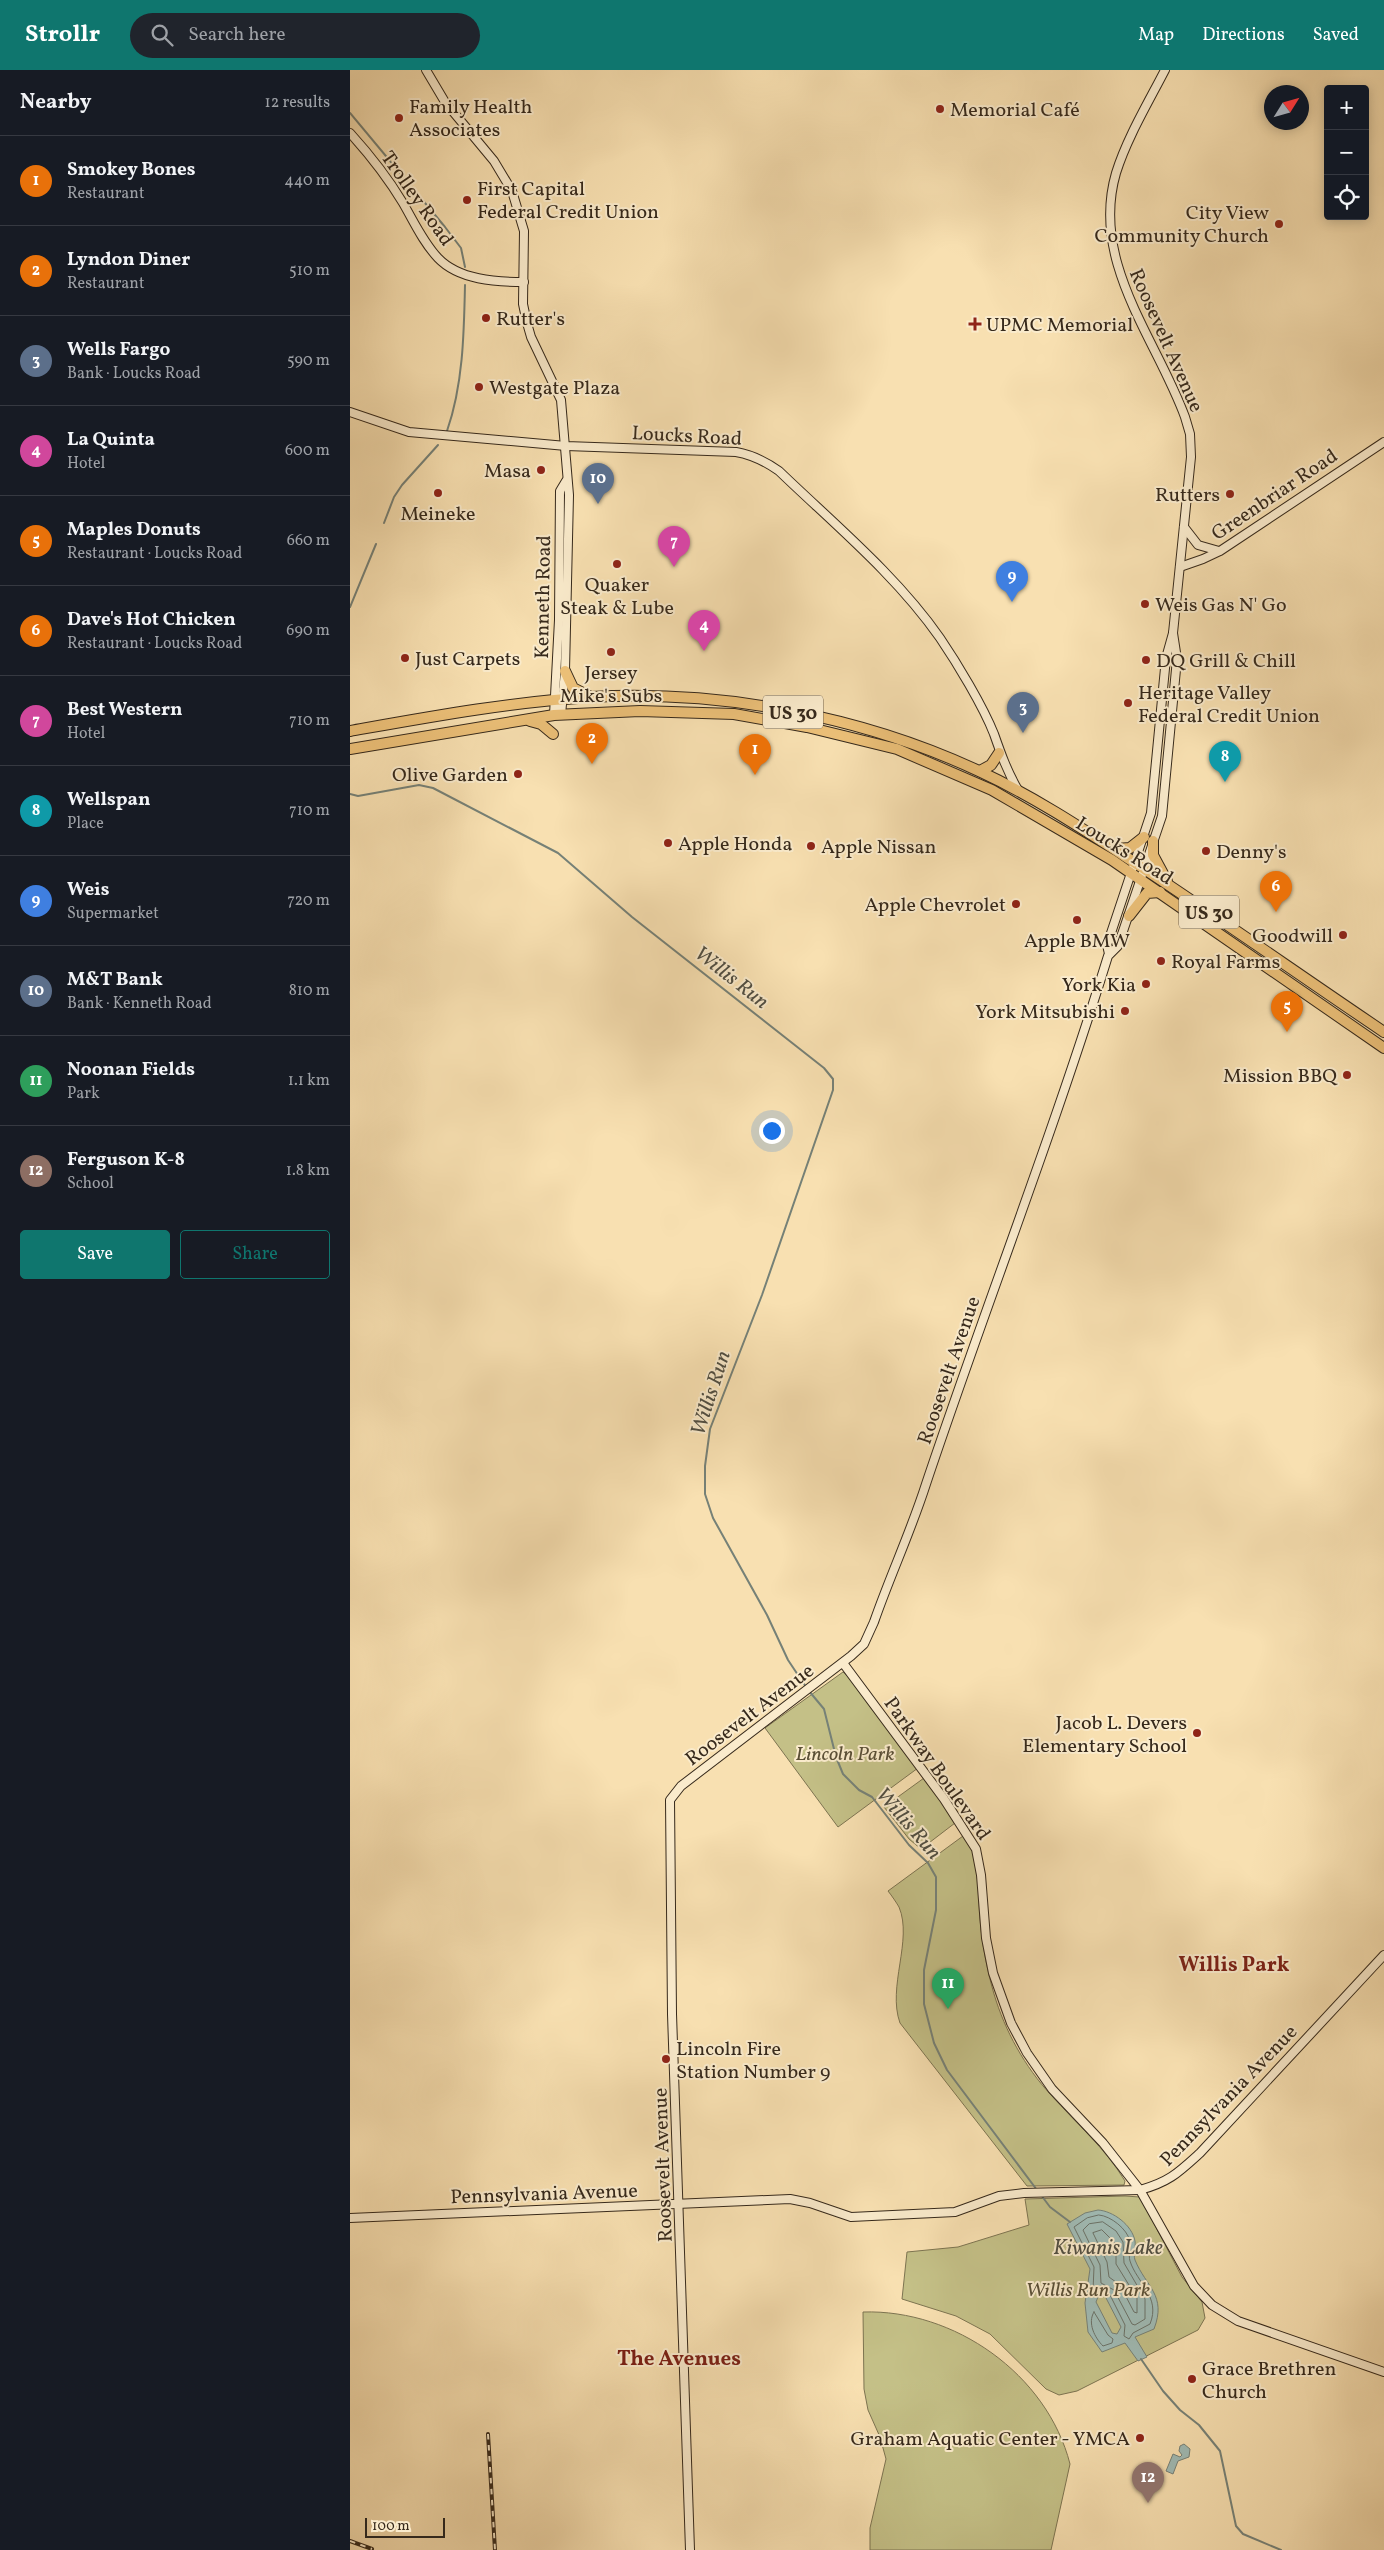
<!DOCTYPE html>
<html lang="en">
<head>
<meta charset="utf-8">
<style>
  body { margin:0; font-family:Vollkorn,serif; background:#20242c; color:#f1f3f6 }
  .controls { position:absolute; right:15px; top:15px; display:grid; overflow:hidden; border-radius:5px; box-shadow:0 2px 12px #0003 }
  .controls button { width:45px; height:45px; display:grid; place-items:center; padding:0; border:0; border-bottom:1px solid #363941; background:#171b24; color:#f1f3f6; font:25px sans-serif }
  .compass { position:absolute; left:914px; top:15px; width:45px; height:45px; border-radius:50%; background:#171b24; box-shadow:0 2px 12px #0003; rotate:53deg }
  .scale { position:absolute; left:15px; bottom:12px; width:80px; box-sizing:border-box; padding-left:5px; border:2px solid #36291b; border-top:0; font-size:14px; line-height:18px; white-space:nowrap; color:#36291b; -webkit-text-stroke:4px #faebcc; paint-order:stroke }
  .you { position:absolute; left:421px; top:1060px; width:18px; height:18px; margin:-12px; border:4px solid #fff; border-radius:50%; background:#1a73e8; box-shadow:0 0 0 8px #1a73e833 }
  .badge { display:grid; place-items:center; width:32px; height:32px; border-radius:50%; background:#0f766e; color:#fff; font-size:16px; font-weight:700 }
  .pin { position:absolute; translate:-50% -41px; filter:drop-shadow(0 1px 2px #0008) }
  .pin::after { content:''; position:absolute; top:26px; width:18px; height:15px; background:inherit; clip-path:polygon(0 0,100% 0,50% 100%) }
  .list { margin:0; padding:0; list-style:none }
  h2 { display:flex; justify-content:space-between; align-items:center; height:65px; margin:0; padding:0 20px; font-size:21px }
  h2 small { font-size:16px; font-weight:400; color:#9ea1a6 }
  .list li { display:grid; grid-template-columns:32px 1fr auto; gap:15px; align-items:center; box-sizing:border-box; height:90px; padding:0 20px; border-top:1px solid #363941 }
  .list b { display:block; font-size:19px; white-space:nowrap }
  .list p { margin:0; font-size:16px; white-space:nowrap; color:#9ea1a6 }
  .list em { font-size:16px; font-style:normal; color:#9ea1a6 }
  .actions { display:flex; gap:10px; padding:15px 20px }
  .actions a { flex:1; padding:11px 0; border:1px solid #0f766e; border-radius:5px; text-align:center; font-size:18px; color:#0f766e }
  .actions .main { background:#0f766e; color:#fff }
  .icon { flex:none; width:28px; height:28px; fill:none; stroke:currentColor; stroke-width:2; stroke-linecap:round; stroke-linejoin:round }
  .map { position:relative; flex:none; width:1034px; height:2480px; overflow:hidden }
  header { display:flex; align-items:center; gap:30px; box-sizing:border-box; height:70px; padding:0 25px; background:#0f766e; color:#fff }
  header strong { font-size:24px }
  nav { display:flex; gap:28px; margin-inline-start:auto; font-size:18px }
  .search { width:350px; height:45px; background:#20242c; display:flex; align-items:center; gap:12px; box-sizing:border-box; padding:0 18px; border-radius:28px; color:#9ea1a6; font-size:19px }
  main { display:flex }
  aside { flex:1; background:#171b24 }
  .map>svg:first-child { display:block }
  .green { fill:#c4c087; stroke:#7d7451 }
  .water { fill:#a0bbb5; stroke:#768177; fill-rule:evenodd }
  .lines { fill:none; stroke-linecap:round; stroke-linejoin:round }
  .shore { stroke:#6b7268; stroke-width:1 }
  .stream { stroke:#768177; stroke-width:2 }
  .secondary-casing { stroke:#36291b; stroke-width:10 }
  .highway-casing { stroke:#36291b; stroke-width:12 }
  .secondary { stroke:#faebcc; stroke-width:8 }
  .highway { stroke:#ecc078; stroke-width:10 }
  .rail-casing { stroke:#36291b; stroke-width:4 }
  .rail { stroke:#faebcc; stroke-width:2; stroke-dasharray:5.5; stroke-linecap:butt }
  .poi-dot { fill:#8f2418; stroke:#faebcc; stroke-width:2 }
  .labels { text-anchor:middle; stroke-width:4; stroke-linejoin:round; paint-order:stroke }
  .shield { fill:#faebcc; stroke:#716350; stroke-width:1 }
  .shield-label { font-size:19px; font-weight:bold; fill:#36291b }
  .poi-label { font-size:20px; fill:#36291b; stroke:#faebcc; text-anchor:start }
  .street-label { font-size:20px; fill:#36291b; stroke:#faebcc }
  .park-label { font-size:20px; font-style:italic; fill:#5a4f36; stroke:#faebcc }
  .water-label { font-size:21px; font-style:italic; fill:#504e42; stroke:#faebcc }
  .neighbourhood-label { font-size:21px; font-weight:bold; fill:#7a1f14; stroke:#faebcc }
</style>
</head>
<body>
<header>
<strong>Strollr</strong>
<div class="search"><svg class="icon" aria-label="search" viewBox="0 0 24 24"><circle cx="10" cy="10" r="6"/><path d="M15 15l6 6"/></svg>Search here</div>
<nav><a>Map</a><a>Directions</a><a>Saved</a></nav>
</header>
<main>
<aside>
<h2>Nearby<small>12 results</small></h2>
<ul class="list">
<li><span class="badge" style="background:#e8710a">1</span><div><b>Smokey Bones</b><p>Restaurant</p></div><em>440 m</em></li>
<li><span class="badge" style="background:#e8710a">2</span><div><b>Lyndon Diner</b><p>Restaurant</p></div><em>510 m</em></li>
<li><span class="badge" style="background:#5c6f8a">3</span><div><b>Wells Fargo</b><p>Bank · Loucks Road</p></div><em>590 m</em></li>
<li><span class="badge" style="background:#d1479c">4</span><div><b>La Quinta</b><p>Hotel</p></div><em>600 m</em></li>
<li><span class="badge" style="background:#e8710a">5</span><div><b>Maples Donuts</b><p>Restaurant · Loucks Road</p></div><em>660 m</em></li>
<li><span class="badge" style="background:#e8710a">6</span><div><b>Dave's Hot Chicken</b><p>Restaurant · Loucks Road</p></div><em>690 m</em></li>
<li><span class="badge" style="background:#d1479c">7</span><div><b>Best Western</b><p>Hotel</p></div><em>710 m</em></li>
<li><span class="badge" style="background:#0f9aa8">8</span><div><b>Wellspan</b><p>Place</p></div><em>710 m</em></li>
<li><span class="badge" style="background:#3f7fe0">9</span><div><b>Weis</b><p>Supermarket</p></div><em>720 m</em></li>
<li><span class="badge" style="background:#5c6f8a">10</span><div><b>M&amp;T Bank</b><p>Bank · Kenneth Road</p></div><em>810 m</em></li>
<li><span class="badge" style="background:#2e9e5b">11</span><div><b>Noonan Fields</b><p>Park</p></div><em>1.1 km</em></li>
<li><span class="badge" style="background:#8d6e63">12</span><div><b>Ferguson K-8</b><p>School</p></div><em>1.8 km</em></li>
</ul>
<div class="actions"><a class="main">Save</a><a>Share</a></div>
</aside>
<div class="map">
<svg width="1034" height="2480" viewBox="0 0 1034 2480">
  <rect width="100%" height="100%" fill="#f8e0b1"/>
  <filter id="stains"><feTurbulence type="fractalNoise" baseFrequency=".004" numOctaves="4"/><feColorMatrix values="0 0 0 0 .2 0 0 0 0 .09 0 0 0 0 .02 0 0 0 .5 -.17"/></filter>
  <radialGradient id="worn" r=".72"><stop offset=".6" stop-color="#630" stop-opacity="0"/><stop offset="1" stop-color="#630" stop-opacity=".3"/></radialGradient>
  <g class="green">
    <polygon points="493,1602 500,1608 568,1698 488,1757 415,1658"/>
    <polygon points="574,1708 605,1748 605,1753 571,1779 559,1769 534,1737"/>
    <path d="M613,1766C635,1787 627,1822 630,1849C632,1874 637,1900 644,1924C655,1961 675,1997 701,2025C727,2054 755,2078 775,2111L774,2115L677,2116L550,1953C537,1917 563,1870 549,1837C546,1832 542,1826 538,1821Z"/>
    <polygon points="775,2126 790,2127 832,2207 852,2232 855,2248 848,2260 727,2321 709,2325 696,2319 640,2264 606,2246 552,2229 557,2182 608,2177 679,2155 675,2129"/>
    <path d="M513,2242C604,2239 697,2304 720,2394L701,2480H520V2458L536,2389L530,2367L518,2340L514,2319Z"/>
  </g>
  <g class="water">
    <path d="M748,2140C763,2141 782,2155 785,2171C786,2178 783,2184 785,2190C796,2217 817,2225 804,2259L785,2267L797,2287L788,2291L775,2273L752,2282L738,2262L735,2233L740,2199L717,2154L735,2143ZM755,2226L771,2257L767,2264L762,2263L746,2232L748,2227Z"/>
    <polygon points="834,2374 840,2379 839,2387 828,2391 823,2404 816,2401 823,2384 830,2387 832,2385 829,2381 830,2376"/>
  </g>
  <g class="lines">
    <g class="shore">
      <path d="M749,2145C761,2146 777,2159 780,2171C781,2178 778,2184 780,2191C787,2213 811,2227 800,2254L783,2263L779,2269L774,2266L775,2255L759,2223L753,2221H743L744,2197L724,2157L737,2148Z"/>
      <polygon points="753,2152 766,2161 773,2172 774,2193 795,2229 795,2249 785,2255 782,2254 764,2220 751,2213 750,2195 733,2160 739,2154"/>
      <polygon points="752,2160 766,2174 766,2194 787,2228 787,2243 784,2242 770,2215 759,2207 757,2192 743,2163"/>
      <path d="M744,2242L758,2265L763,2269L762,2273L753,2276C745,2268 737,2253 744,2242Z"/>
    </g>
    <g class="stream">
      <polyline points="0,43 95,157 111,178 115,197"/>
      <path d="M97,361C113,315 114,264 115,215"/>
      <polyline points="34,453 44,427 52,415 88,375"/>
      <polyline points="0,537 26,474"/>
      <polyline points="0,724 8,726 69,715 83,718 208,783 282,847 474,998 483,1009 483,1020 412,1225 360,1359 355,1396 355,1424 363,1448 417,1545 438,1590 456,1617"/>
      <polyline points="459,1621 474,1639 486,1687 493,1704 509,1720 522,1727 559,1775 578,1793 586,1807 586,1840 574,1900 574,1934 584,1973 597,2000 687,2120"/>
      <polyline points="691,2125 700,2137 720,2152"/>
      <polyline points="791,2289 813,2321 830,2340 849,2355 870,2381 886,2456 893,2464 931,2480"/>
    </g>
    <defs>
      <g id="secondary">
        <polyline points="76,0 95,32 144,91 162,121 174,161 173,234 177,253 181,267 211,330 219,425 215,601 211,645"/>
        <path d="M0,63C20,85 38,108 53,133C64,152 73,172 88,188C109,210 146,212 174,212"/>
        <path d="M0,342L59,362L216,376L386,382C403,385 415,391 429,401C484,454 546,505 590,568C607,593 633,636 644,664C651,684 657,701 668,720"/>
        <polyline points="834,457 848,475 869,481"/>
        <polyline points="830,497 853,489 870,481 1034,372"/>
        <polyline points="204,645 209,550 210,421 216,411"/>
        <path d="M759,884L757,875L801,743L816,588L823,563L841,387L840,364L835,347C806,268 740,192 766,103C777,68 798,33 815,0"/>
        <polyline points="493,1593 594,1729 626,1779 631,1805 636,1868 643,1903 661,1953 677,1983 702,2019 753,2073 790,2120 844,2216 862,2235 888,2251 1034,2302"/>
        <path d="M0,2148L440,2129L460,2133L501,2147L605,2142L649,2126L674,2123L790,2120C819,2112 828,2103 850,2083L1034,1885"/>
        <path d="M340,2480L322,1944L320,1730L331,1716L501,1586L514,1574L524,1552C540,1506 561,1461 576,1414C635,1238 703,1064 758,886L768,876L812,746L827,589L823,563"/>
      </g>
      <g id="highway">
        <polyline points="215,601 223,618 239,626"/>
        <polyline points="180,651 191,654 203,664"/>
        <path d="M0,661C79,647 160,632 241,627C372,620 512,646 631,702C689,729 742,765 796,800C876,853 954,908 1034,962"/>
        <polyline points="0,679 204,645 290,641 384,644 457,657 547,679 642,720 762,790 1034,978"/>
        <polyline points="630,701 641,695 649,683"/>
        <polyline points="803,771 803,785 817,811"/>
        <polyline points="765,779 780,778 794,767"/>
        <polyline points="779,846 797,823 810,822"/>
      </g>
    </defs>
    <use href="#secondary" class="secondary-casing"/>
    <use href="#highway" class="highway-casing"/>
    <use href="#secondary" class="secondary"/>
    <use href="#highway" class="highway"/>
    <defs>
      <g id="rail">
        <polyline points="138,2364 145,2480"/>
        <polyline points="0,2471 22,2479"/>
      </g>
    </defs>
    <use href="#rail" class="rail-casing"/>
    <use href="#rail" class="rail"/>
  </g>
  <g class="poi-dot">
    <circle cx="590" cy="39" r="5"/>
    <circle cx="49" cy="48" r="5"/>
    <circle cx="117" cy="130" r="5"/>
    <circle cx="929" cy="154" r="5"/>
    <circle cx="136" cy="248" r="5"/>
    <path d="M622.5 246.5h5v5h5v5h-5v5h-5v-5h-5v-5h5z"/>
    <circle cx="129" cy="317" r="5"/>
    <circle cx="191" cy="400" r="5"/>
    <circle cx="88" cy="423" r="5"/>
    <circle cx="880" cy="424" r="5"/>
    <circle cx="267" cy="494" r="5"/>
    <circle cx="795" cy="534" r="5"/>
    <circle cx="261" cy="582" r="5"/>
    <circle cx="55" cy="588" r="5"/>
    <circle cx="796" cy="590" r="5"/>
    <circle cx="778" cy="633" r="5"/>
    <circle cx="168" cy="704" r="5"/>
    <circle cx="318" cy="773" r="5"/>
    <circle cx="461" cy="776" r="5"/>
    <circle cx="856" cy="781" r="5"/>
    <circle cx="666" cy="834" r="5"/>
    <circle cx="727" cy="850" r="5"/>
    <circle cx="993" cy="865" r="5"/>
    <circle cx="811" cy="891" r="5"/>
    <circle cx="796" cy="914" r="5"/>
    <circle cx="775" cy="941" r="5"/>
    <circle cx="997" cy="1005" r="5"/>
    <circle cx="847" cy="1663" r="5"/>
    <circle cx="316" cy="1989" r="5"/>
    <circle cx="842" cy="2309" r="5"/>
    <circle cx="790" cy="2368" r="5"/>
  </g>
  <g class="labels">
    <g class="shield">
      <rect x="413" y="625.5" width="60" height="33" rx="4"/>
      <rect x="829" y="825.5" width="60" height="33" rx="4"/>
    </g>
    <g class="shield-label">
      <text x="443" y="649">US 30</text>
      <text x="859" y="849">US 30</text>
    </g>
    <g class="poi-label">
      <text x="59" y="43">Family Health<tspan x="59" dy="23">Associates</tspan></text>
      <text x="600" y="46">Memorial Café</text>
      <text x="127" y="125">First Capital<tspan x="127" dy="23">Federal Credit Union</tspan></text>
      <text x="919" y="149" text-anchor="end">City View<tspan x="919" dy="23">Community Church</tspan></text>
      <text x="146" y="255">Rutter's</text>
      <text x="636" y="261">UPMC Memorial</text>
      <text x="139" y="324">Westgate Plaza</text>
      <text x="181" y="407" text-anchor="end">Masa</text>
      <text x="870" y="431" text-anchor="end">Rutters</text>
      <text x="88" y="450" text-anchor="middle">Meineke</text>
      <text x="267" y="521" text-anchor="middle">Quaker<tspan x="267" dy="23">Steak &amp; Lube</tspan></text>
      <text x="805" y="541">Weis Gas N' Go</text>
      <text x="65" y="595">Just Carpets</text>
      <text x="806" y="597">DQ Grill &amp; Chill</text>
      <text x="261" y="609" text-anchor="middle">Jersey<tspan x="261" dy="23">Mike's Subs</tspan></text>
      <text x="788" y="629">Heritage Valley<tspan x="788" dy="23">Federal Credit Union</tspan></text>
      <text x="158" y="711" text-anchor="end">Olive Garden</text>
      <text x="328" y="780">Apple Honda</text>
      <text x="471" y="783">Apple Nissan</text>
      <text x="866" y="788">Denny's</text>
      <text x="656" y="841" text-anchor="end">Apple Chevrolet</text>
      <text x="983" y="872" text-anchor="end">Goodwill</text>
      <text x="727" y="877" text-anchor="middle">Apple BMW</text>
      <text x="821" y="898">Royal Farms</text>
      <text x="786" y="921" text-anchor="end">York Kia</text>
      <text x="765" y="948" text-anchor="end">York Mitsubishi</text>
      <text x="987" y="1012" text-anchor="end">Mission BBQ</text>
      <text x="837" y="1659" text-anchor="end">Jacob L. Devers<tspan x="837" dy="23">Elementary School</tspan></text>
      <text x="326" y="1985">Lincoln Fire<tspan x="326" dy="23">Station Number 9</tspan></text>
      <text x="852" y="2305">Grace Brethren<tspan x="852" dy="23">Church</tspan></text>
      <text x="780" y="2375" text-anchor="end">Graham Aquatic Center - YMCA</text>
    </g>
    <g class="street-label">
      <text transform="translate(68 128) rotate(55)" y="7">Trolley Road</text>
      <text transform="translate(817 270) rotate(66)" y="7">Roosevelt Avenue</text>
      <text transform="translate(337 365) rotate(3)" y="7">Loucks Road</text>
      <text transform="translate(924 424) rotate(-34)" y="7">Greenbriar Road</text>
      <text transform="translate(192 527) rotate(-89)" y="7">Kenneth Road</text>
      <text transform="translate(775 780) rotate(32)" y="7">Loucks Road</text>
      <text transform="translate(598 1300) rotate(-71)" y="7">Roosevelt Avenue</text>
      <text transform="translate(399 1644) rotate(-37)" y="7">Roosevelt Avenue</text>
      <text transform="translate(588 1698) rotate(55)" y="7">Parkway Boulevard</text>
      <text transform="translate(878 2025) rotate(-46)" y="7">Pennsylvania Avenue</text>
      <text transform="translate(312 2095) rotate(-92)" y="7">Roosevelt Avenue</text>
      <text transform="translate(194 2123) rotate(-2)" y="7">Pennsylvania Avenue</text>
    </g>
    <g class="park-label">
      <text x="495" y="1690">Lincoln Park</text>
      <text x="738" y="2226">Willis Run Park</text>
    </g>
    <g class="water-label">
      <text transform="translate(382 907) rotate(38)" y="7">Willis Run</text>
      <text transform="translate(360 1323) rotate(-72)" y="7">Willis Run</text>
      <text transform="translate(559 1753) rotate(49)" y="7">Willis Run</text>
      <text x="758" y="2184">Kiwanis Lake</text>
    </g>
    <g class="neighbourhood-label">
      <text x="884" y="1901">Willis Park</text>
      <text x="329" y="2295">The Avenues</text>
    </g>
  </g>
  <rect width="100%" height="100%" filter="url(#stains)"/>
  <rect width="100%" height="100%" fill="url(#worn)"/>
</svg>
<div class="controls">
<button>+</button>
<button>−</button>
<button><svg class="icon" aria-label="locate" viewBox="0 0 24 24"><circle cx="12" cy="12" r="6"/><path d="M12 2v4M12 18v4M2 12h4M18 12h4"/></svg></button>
</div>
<svg class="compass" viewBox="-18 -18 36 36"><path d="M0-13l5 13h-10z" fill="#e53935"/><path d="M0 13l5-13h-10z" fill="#9ea1a6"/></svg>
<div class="scale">100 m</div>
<div class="you"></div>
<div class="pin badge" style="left:405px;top:705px;background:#e8710a">1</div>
<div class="pin badge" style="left:242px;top:694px;background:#e8710a">2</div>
<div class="pin badge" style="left:673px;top:663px;background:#5c6f8a">3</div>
<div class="pin badge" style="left:354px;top:581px;background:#d1479c">4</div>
<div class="pin badge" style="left:937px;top:962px;background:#e8710a">5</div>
<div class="pin badge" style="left:926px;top:842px;background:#e8710a">6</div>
<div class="pin badge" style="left:324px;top:497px;background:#d1479c">7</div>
<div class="pin badge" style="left:875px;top:712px;background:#0f9aa8">8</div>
<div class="pin badge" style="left:662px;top:532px;background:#3f7fe0">9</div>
<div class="pin badge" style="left:248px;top:434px;background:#5c6f8a">10</div>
<div class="pin badge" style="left:598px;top:1939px;background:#2e9e5b">11</div>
<div class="pin badge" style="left:798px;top:2433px;background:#8d6e63">12</div>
</div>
</main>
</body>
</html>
